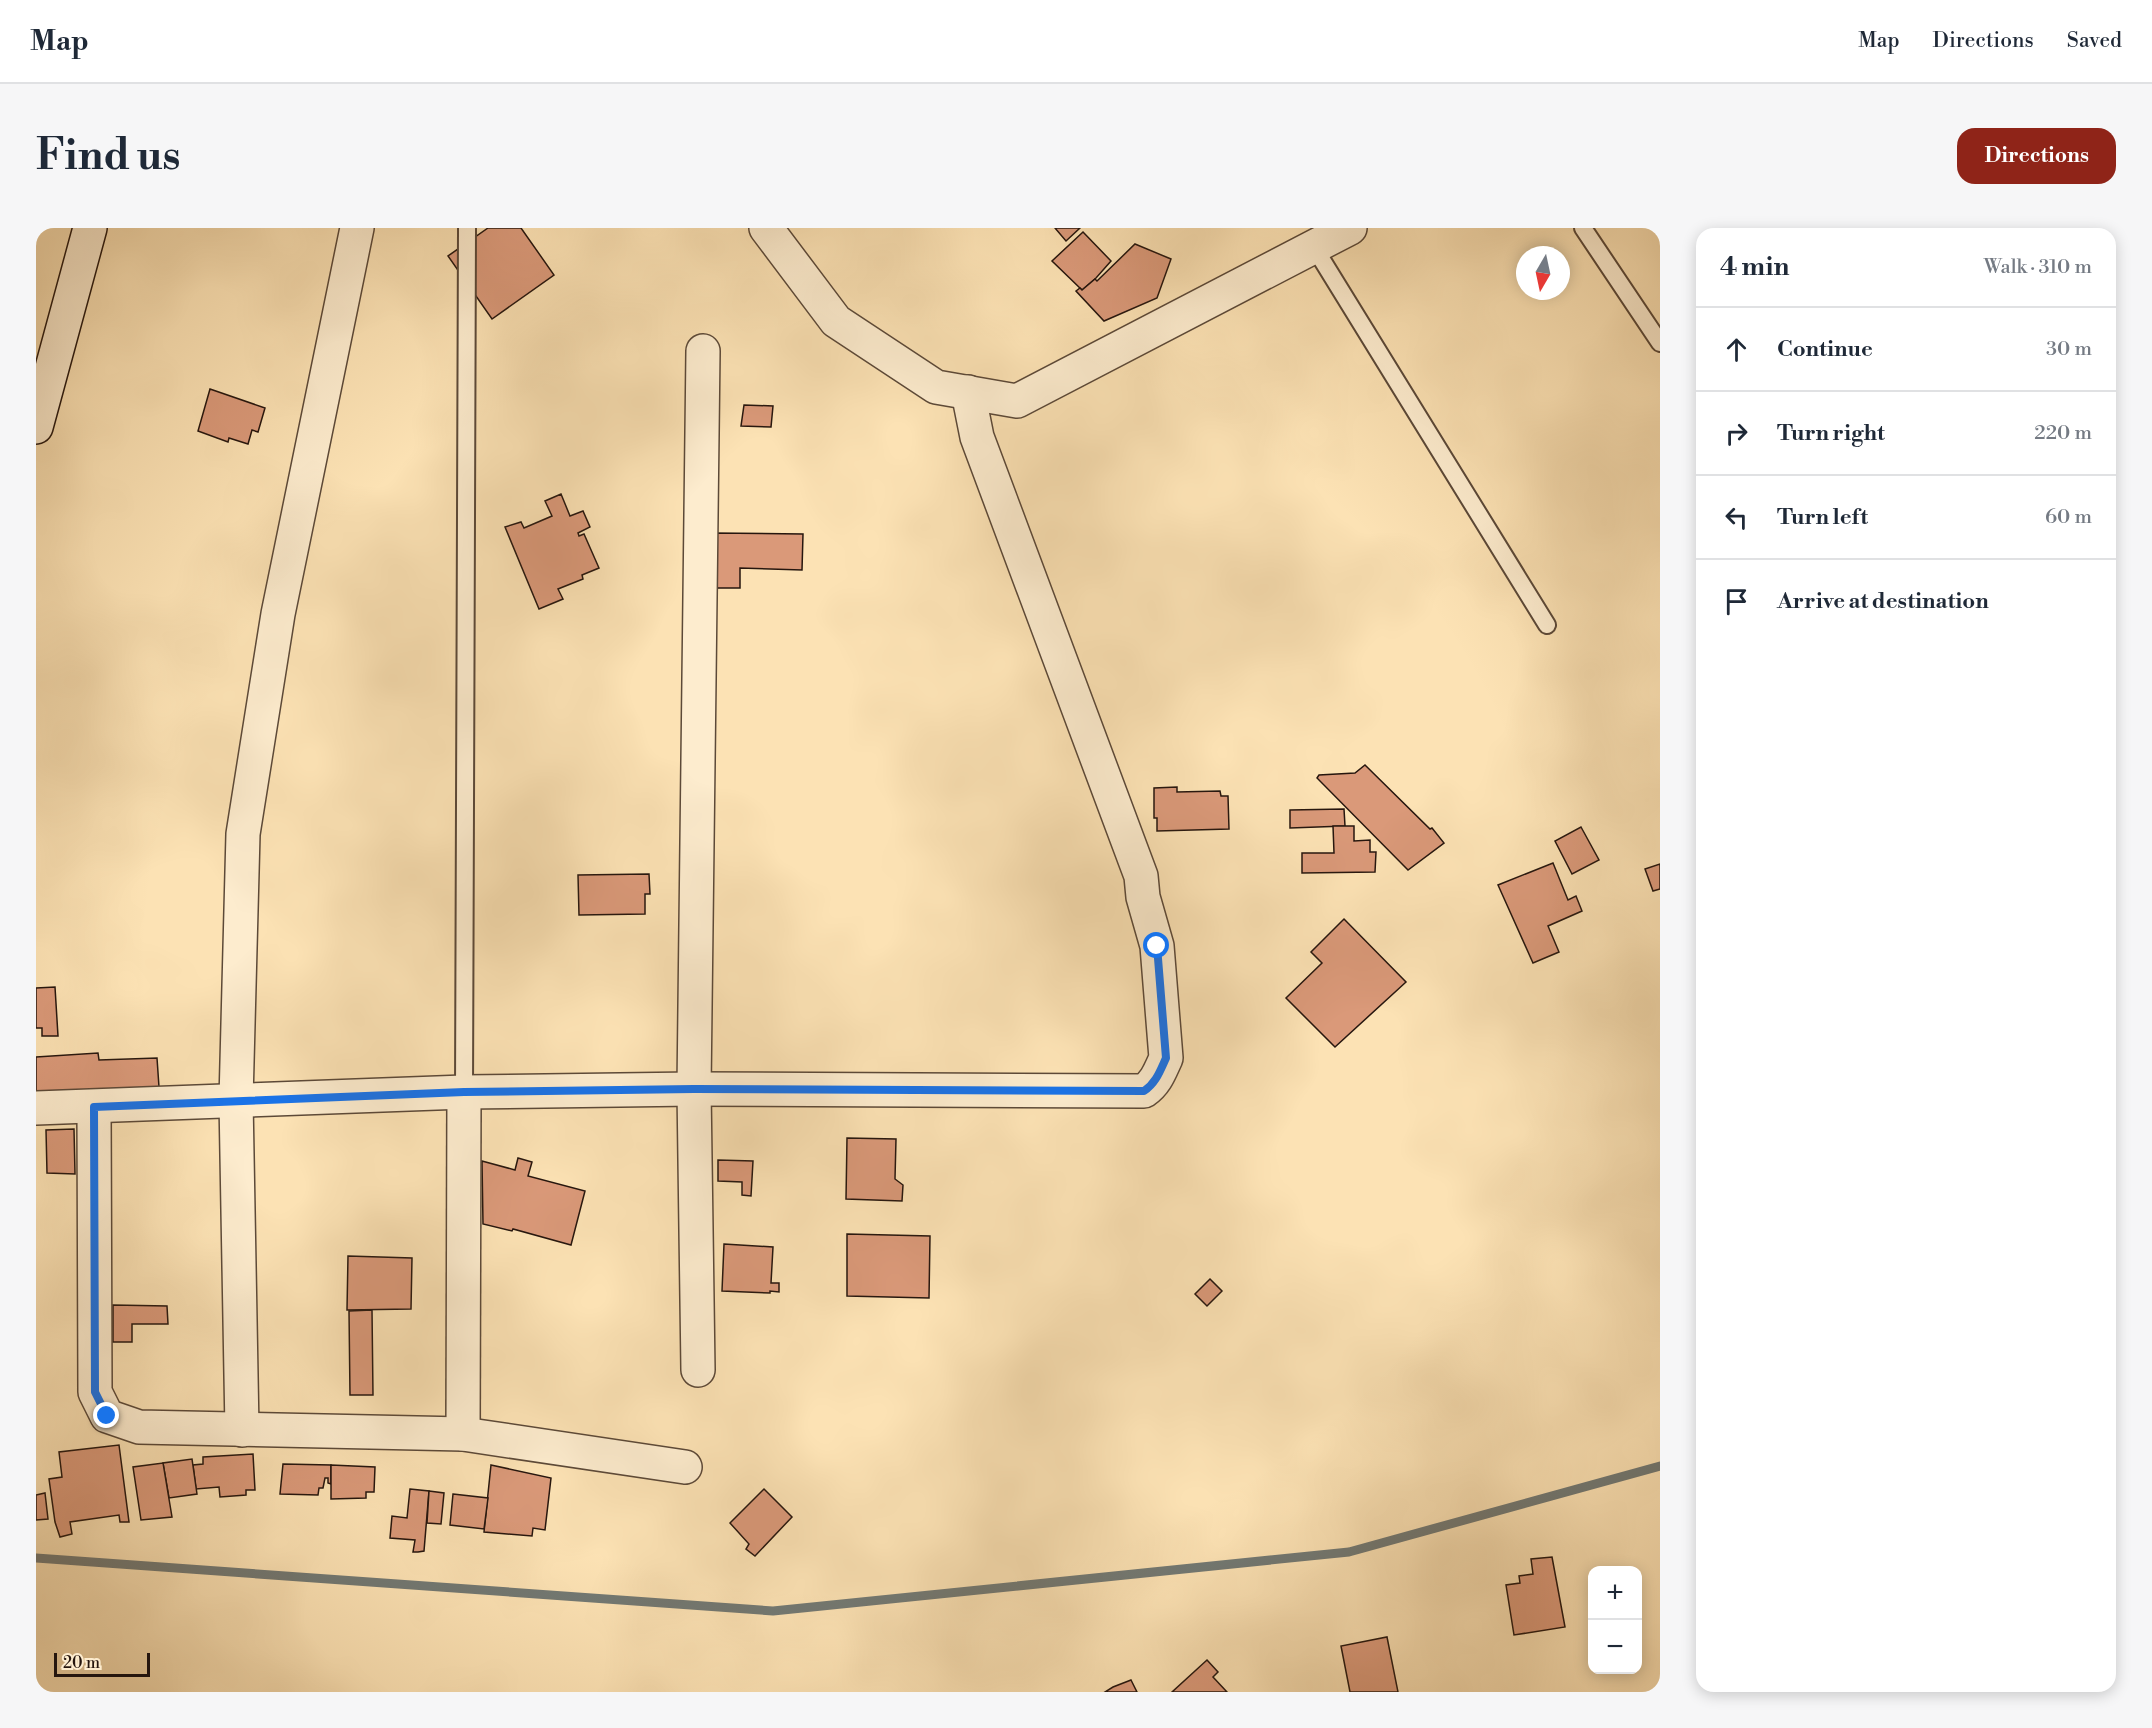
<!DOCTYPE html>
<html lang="en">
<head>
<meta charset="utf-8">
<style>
  body { margin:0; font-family:"Libre Bodoni",serif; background:#f6f6f7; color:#1f2937 }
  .controls { position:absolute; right:18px; bottom:18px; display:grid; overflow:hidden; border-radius:12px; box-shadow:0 3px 15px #0003 }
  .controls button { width:54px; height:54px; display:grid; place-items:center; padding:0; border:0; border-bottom:2px solid #e0e1e3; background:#fff; color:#1f2937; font:30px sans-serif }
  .compass { position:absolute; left:1480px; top:18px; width:54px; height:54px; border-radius:50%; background:#fff; box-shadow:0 3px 15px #0003; rotate:189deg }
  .scale { position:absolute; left:18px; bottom:15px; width:96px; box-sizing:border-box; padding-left:6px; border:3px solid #26160e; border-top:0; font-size:16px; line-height:21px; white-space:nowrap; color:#26160e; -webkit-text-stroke:4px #fdecce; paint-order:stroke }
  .stop { position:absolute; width:18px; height:18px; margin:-14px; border:4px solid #1a73e8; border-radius:50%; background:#fff }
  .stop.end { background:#1a73e8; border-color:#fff; box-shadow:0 2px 6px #0008 }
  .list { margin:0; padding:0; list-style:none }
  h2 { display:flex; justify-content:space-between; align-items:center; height:78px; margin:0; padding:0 24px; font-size:26px }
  h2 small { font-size:20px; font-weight:400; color:#747a83 }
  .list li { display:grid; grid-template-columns:39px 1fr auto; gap:18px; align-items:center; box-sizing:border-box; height:84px; padding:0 24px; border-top:2px solid #e0e1e3 }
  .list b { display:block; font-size:22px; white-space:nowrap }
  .list em { font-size:20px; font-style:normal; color:#747a83 }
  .icon { flex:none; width:33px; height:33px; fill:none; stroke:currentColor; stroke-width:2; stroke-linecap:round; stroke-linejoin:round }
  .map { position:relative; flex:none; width:1624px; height:1464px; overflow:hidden; border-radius:18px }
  header { display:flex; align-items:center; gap:36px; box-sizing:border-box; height:84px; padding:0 30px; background:#fff; border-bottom:2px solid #e0e1e3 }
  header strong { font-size:28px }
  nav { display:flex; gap:33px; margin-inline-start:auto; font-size:21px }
  .intro { display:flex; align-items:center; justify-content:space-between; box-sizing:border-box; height:144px; padding:0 36px }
  h1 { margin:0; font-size:42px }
  .button { padding:15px 27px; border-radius:18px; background:#8f2418; color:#fff; font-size:21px; font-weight:700 }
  main { display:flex; gap:36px; padding:0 36px }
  aside { flex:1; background:#fff; border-radius:18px; box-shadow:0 3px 15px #0003 }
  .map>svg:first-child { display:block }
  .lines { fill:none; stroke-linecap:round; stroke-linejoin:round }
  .stream { stroke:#727974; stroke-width:9 }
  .building { fill:#da9979; stroke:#26160e; stroke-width:1.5 }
  .lane-casing { stroke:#5c4938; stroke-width:20 }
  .street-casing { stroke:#5c4938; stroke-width:36 }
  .secondary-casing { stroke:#26160e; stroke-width:36 }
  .lane { stroke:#fdecce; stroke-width:16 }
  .street { stroke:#fdecce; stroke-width:33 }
  .secondary { stroke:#fdecce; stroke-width:33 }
  .route { stroke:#1a73e8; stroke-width:8 }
</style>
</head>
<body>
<header>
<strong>Map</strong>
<nav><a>Map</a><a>Directions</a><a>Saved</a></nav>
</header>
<div class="intro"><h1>Find us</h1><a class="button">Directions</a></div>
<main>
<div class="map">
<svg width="1624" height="1464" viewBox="0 0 1624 1464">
  <rect width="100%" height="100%" fill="#fce2b4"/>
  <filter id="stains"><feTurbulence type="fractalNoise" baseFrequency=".00333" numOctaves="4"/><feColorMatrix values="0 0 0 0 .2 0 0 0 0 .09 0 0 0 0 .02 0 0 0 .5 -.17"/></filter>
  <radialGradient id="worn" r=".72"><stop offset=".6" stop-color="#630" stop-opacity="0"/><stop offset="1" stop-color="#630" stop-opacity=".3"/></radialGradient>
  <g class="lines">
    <polyline class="stream" points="0,1330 737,1383 1313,1324 1624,1238"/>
  </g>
  <g class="building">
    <polygon points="452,0 485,0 518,47 456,91 412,28"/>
    <polygon points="1019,0 1044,0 1030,13"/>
    <polygon points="1047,4 1075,33 1060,50 1046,62 1016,33"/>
    <polygon points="1099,16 1135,31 1121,70 1068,93 1040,63 1044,60 1046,62 1059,51 1061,53"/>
    <polygon points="174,161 229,180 222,204 216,202 212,216 193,210 192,214 162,203"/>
    <polygon points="708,177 737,178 735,199 705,198"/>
    <polygon points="525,266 534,288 547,283 554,299 542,305 543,308 548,306 563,340 546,347 547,351 522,361 527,371 503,381 469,299 485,294 488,300 516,288 509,273"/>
    <polygon points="676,305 767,306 766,342 704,340 704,360 675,360"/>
    <polygon points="1329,537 1394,601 1396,600 1408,615 1372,642 1281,550 1283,547 1319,545"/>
    <polygon points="1141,559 1141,564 1184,563 1185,568 1192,568 1193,601 1121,603 1121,590 1118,590 1118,560"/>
    <polygon points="1308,581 1309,598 1254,600 1254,582"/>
    <polygon points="1297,598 1318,598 1318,613 1334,612 1334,624 1340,624 1339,644 1266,645 1266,625 1298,625"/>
    <polygon points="1545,599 1563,632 1536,646 1519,613"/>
    <polygon points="1517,635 1532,672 1540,668 1546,683 1512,698 1523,724 1497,735 1462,657"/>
    <polygon points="1624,636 1624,661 1617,663 1609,641"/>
    <polygon points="613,646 614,666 609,666 609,686 543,687 542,647"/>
    <polygon points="1308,691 1370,754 1299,819 1250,770 1286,735 1275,724"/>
    <polygon points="19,759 22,808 6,808 6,800 0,800 0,760"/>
    <polygon points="62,825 63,832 121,830 123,859 0,865 0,829"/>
    <polygon points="38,901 39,946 11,945 10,902"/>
    <polygon points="811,910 860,911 859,951 867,957 866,973 810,971"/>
    <polygon points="482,930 496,934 492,948 549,963 535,1017 477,1001 476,1003 447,996 446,933 479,942"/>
    <polygon points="682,932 717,933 715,968 706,967 706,954 682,953"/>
    <polygon points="811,1006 894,1008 893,1070 811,1068"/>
    <polygon points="688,1016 737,1019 735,1055 743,1055 743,1064 734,1063 734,1065 686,1063"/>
    <polygon points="312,1028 376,1030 375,1081 311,1082"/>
    <polygon points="1174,1051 1186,1063 1171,1078 1159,1066"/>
    <polygon points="77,1077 131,1078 132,1096 96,1096 96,1114 77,1114"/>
    <polygon points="336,1082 337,1167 314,1167 313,1083"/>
    <polygon points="83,1217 93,1294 84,1294 83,1287 34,1294 36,1306 24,1309 19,1294 13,1251 26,1249 23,1224"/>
    <polygon points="217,1226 219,1262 210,1262 210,1267 184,1269 183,1259 160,1261 157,1237 167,1236 167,1229"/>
    <polygon points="156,1231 161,1266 133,1270 127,1235"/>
    <polygon points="127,1235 136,1289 105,1292 97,1239"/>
    <polygon points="247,1236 295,1237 295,1256 292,1255 292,1250 289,1250 287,1260 283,1260 282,1267 244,1266"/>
    <polygon points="295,1237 339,1239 338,1264 330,1264 330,1270 295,1271"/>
    <polygon points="455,1237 515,1250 509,1302 497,1300 496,1308 448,1304"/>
    <polygon points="374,1261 393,1263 388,1323 382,1324 377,1324 379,1312 354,1310 356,1288 371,1290"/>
    <polygon points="728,1261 756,1289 719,1328 710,1321 713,1316 694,1295"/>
    <polygon points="393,1263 408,1265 405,1296 391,1295"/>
    <polygon points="9,1265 12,1291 0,1292 0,1267"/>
    <polygon points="417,1266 452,1270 448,1301 414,1297"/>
    <polygon points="1516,1329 1529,1399 1478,1407 1470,1357 1484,1355 1483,1348 1497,1346 1495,1331"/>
    <polygon points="1351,1409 1362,1464 1314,1464 1305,1418"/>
    <polygon points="1171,1432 1182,1444 1177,1449 1191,1464 1136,1464"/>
    <polygon points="1095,1452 1101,1464 1069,1464 1077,1459"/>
  </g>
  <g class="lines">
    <defs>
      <g id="lane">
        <polyline points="1547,0 1624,115"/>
        <polyline points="1278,19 1511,397"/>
        <polyline points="428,864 431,0"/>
      </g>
      <g id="street">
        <polyline points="730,0 800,93 900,159 981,173 1314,0"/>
        <polyline points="58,879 59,1164 71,1188 103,1199 427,1206 649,1239"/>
        <path d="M0,880L428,864L658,861L1108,863C1120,855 1124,843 1130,830L1121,718L1107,669L1105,648L941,209L932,164"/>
        <polyline points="662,1142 658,861 667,123"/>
        <polyline points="206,1202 200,872 207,606 242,386 321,0"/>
        <polyline points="427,1206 428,864"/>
      </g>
      <polyline id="secondary" points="0,199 54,0"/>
    </defs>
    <use href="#lane" class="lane-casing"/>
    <use href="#street" class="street-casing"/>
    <use href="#secondary" class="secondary-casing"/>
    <use href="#lane" class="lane"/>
    <use href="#street" class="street"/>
    <use href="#secondary" class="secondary"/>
  </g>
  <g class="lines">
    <path class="route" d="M71,1188L59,1164L58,879L428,864L658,861L1108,863C1120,855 1124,843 1130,830L1121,718"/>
  </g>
  <rect width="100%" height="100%" filter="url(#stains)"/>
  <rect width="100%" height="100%" fill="url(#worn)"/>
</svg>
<div class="controls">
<button>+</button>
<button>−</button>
</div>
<svg class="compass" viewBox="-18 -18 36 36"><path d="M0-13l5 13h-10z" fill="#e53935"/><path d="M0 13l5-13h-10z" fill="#747a83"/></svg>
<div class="scale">20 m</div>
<div class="stop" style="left:1121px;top:718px"></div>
<div class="stop end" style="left:71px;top:1188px"></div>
</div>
<aside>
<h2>4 min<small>Walk · 310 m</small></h2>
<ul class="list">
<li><svg class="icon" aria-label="ahead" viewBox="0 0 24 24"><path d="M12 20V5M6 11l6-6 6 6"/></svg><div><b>Continue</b></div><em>30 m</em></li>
<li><svg class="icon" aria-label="right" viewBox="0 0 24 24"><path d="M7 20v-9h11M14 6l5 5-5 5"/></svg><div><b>Turn right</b></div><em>220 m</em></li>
<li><svg class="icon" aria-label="left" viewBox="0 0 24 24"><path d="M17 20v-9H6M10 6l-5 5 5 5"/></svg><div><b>Turn left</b></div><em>60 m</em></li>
<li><svg class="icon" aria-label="arrive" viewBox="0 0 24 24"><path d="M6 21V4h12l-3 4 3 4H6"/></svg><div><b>Arrive at destination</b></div></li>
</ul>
</aside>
</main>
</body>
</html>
